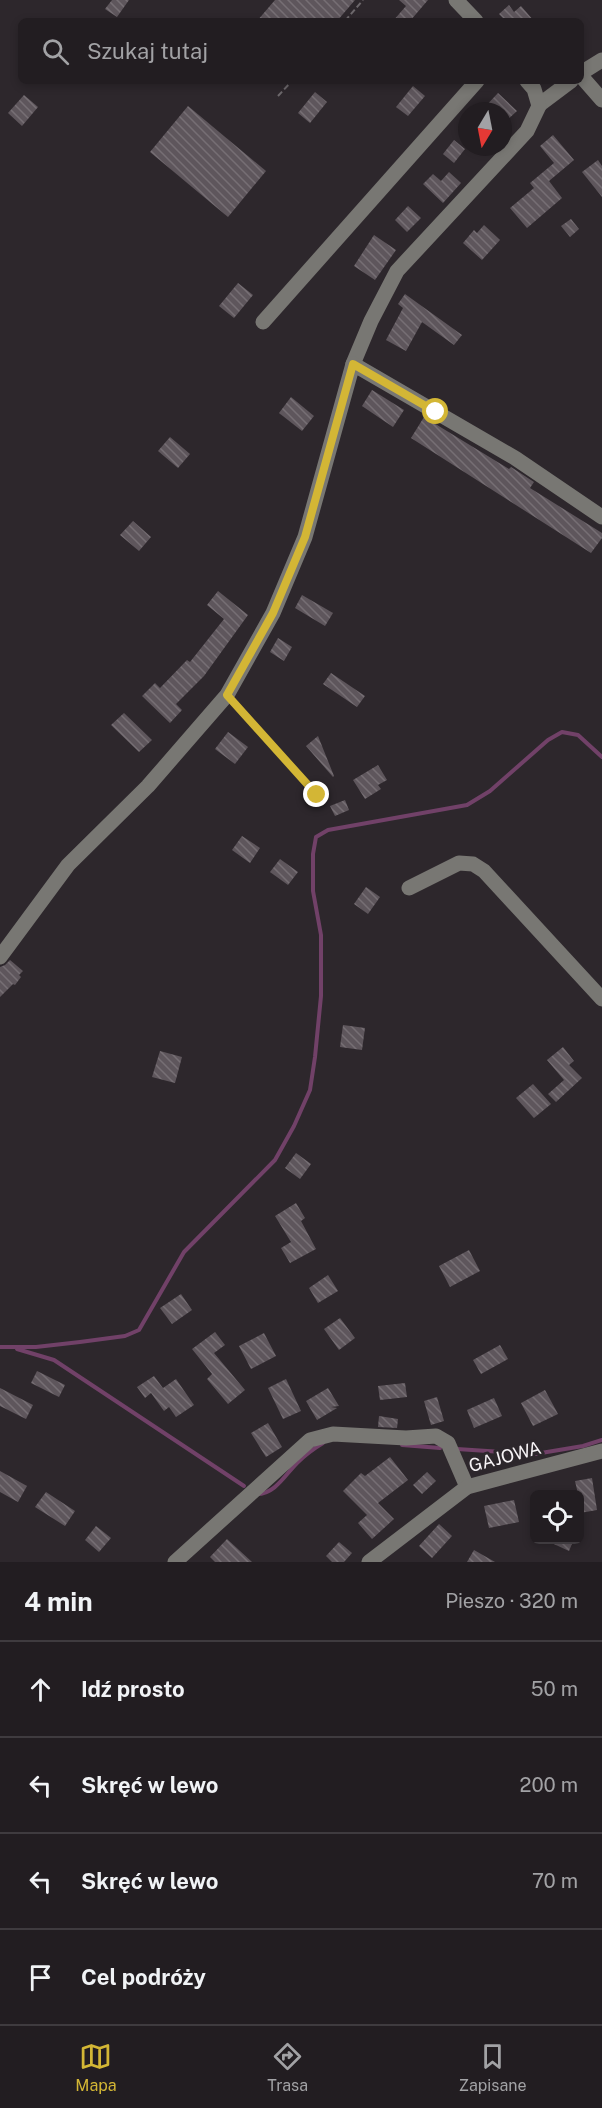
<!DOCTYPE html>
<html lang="pl">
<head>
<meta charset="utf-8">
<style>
  body { margin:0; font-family:"Public Sans",sans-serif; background:#2e2a2e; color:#f1f3f6 }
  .controls { position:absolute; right:18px; bottom:18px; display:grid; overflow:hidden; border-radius:9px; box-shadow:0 3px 9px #0003 }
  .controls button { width:54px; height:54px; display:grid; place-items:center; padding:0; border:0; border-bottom:2px solid #3f3b3f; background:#221d21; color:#f1f3f6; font:30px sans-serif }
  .compass { position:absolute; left:458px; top:102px; width:54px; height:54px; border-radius:50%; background:#221d21; box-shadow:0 3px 9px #0003; rotate:190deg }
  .stop { position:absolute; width:18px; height:18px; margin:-14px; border:4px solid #d3b635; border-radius:50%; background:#fff }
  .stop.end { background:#d3b635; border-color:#fff; box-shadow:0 2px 6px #0008 }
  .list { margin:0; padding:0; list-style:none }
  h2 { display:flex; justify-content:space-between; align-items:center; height:78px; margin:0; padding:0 24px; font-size:26px }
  h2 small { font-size:20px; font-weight:400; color:#a2a2a5 }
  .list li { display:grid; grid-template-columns:39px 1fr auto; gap:18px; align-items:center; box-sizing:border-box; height:96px; padding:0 24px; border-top:2px solid #3f3b3f }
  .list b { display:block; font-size:22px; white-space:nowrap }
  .list em { font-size:20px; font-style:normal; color:#a2a2a5 }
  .icon { flex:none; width:33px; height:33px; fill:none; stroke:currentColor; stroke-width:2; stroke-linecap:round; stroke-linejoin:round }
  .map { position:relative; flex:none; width:602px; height:1562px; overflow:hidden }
  .search { position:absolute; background:#221d21; box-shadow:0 3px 9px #0003; left:18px; right:18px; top:18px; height:66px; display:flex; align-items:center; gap:15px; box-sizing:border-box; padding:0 21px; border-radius:9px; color:#a2a2a5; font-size:22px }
  .sheet { height:462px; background:#221d21 }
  nav { display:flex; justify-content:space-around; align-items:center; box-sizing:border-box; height:84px; border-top:2px solid #3f3b3f; background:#221d21; font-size:16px; color:#a2a2a5 }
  nav a { display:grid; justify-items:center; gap:3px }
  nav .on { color:#d3b635 }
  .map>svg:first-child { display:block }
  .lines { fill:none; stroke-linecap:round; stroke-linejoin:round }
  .stream { stroke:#714168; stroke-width:4 }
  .building { fill:url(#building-back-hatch) }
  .path { stroke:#6d686c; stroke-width:2; stroke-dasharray:6 3; stroke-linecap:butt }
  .minor { stroke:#787773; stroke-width:15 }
  .route { stroke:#d3b635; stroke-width:8 }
  .labels { text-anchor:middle; stroke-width:6; stroke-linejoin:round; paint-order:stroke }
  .street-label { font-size:18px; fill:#f7f3f6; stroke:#2d272c }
</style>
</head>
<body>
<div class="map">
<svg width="602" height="1562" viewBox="0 0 602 1562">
  <defs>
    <pattern id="building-back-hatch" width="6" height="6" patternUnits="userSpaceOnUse" patternTransform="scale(1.5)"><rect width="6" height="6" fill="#5e565c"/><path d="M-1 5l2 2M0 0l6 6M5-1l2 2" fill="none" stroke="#766f74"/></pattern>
  </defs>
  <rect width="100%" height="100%" fill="#2d272c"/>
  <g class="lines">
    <g class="stream">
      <polyline points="0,1347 36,1347 80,1342 125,1336 139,1330 184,1252 275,1160 294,1126 310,1090 315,1057 321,996 321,935 313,891 313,854 316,837 328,830 467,805 490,791 548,740 562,732 578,735 602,757"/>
      <polyline points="17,1349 54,1360 244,1486"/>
      <polyline points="402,1445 440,1448"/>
      <polyline points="457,1449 535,1454 583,1446 602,1440"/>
      <path d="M257,1494C275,1494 285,1475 297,1463C305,1455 313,1449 323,1443"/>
    </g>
  </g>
  <g class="building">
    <polygon points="112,0 129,0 117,17 105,9"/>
    <polygon points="275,0 355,0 337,21 257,21"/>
    <polygon points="399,0 428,0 410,21 393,21 406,6"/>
    <polygon points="509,5 514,12 521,6 534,21 503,21 505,20 499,14"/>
    <polygon points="413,86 425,96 408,116 396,107"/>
    <polygon points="315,92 327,102 310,123 298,113"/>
    <polygon points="498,93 517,111 503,124 503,111 481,111"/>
    <polygon points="24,95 38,107 22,126 8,113"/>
    <polygon points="188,106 266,171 228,217 150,152"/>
    <polygon points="553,135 574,160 549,181 562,198 527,228 510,208 534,188 530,183 554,163 540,146"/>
    <polygon points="454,140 465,149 454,163 443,154"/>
    <polygon points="598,160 602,166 602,197 582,172"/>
    <polygon points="449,172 461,183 443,203 423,184 433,174 441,181"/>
    <polygon points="408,206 421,218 407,232 395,220"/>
    <polygon points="571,219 579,229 570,237 561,226"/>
    <polygon points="484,225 500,240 482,260 463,243 474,230 477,233"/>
    <polygon points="374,235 396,250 375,280 354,266"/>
    <polygon points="238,283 253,295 234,318 219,306"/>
    <polygon points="405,294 462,335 454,345 422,322 406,351 386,340 403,308 398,304"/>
    <polygon points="372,390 404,410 393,427 362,406"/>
    <polygon points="291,397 314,416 302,431 279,413"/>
    <polygon points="424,417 509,469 511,467 534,482 530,488 602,533 602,538 591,553 411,438"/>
    <polygon points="170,437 190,454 178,468 158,451"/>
    <polygon points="133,521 151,537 139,551 120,535"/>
    <polygon points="218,591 248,615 204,676 176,704 182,710 170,723 142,696 155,683 160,688 187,660 190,662 224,619 207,605"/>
    <polygon points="302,595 333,613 325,626 295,608"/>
    <polygon points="278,638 292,647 284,661 270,652"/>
    <polygon points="331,673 365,696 357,707 323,684"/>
    <polygon points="124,713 152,740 139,752 111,725"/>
    <polygon points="228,732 248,747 235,764 215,749"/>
    <polygon points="318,736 334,776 333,777 306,746"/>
    <polygon points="378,765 387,780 378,785 381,789 365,799 353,780"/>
    <polygon points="345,800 349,810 335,816 330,806"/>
    <polygon points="242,836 260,848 250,863 232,850"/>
    <polygon points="280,859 298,872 288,885 270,872"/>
    <polygon points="366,887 380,897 368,914 354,904"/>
    <polygon points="10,960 23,971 19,975 21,977 15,985 13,984 0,997 0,967 5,965"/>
    <polygon points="343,1025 365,1028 362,1050 340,1047"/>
    <polygon points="563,1047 574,1061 569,1065 582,1078 556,1102 548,1094 564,1080 547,1060"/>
    <polygon points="160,1051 182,1057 175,1083 152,1077"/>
    <polygon points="533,1084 551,1104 534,1118 516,1098"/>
    <polygon points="296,1153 311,1164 300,1179 285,1168"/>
    <polygon points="296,1203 305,1218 301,1221 316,1249 290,1263 281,1248 291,1242 275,1216"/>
    <polygon points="469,1250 480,1271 450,1287 439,1266"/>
    <polygon points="328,1275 338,1291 318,1303 309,1288"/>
    <polygon points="181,1294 192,1310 172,1324 160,1308"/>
    <polygon points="340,1318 355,1338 339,1350 324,1329"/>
    <polygon points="215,1332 225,1345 214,1353 245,1390 228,1404 207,1379 212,1374 192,1349"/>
    <polygon points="264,1333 276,1356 251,1369 239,1346"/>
    <polygon points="500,1345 508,1359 481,1374 473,1360"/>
    <polygon points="37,1371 65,1385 59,1397 31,1383"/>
    <polygon points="154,1376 163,1388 176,1379 194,1405 176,1417 169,1407 164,1411 151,1393 145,1398 137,1387"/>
    <polygon points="286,1379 301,1411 283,1419 268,1388"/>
    <polygon points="405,1383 407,1397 380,1400 378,1386"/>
    <polygon points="0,1388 33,1405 26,1419 0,1406"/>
    <polygon points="328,1388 339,1406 331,1407 337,1408 317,1420 306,1401"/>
    <polygon points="545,1390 558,1414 533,1426 521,1403"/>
    <polygon points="437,1397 444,1421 431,1425 424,1401"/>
    <polygon points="494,1398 502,1416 474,1428 467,1410"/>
    <polygon points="379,1416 398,1419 397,1428 378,1427"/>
    <polygon points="268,1423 282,1447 266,1457 251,1433"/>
    <polygon points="390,1457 408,1480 378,1503 394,1519 372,1539 358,1523 367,1515 343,1491 361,1473 365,1476"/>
    <polygon points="0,1471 27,1486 18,1502 0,1492"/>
    <polygon points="427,1472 436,1481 422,1494 413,1485"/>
    <polygon points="592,1478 597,1510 580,1513 579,1494 578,1494 575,1481"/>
    <polygon points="46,1492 75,1511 65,1526 35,1507"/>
    <polygon points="514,1500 519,1522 489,1528 484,1506"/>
    <polygon points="439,1524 452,1536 432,1558 419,1546"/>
    <polygon points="96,1526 111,1538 99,1552 85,1540"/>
    <polygon points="227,1539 252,1562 215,1562 210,1557"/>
    <polygon points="543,1539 574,1539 569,1551"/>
    <polygon points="339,1542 352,1553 344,1562 332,1562 326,1556"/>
    <polygon points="474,1550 495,1562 467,1562"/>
  </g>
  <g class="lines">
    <g class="path">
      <polyline points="345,21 363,0"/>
      <polyline points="278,96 292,81"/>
      <polyline points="237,706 317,795"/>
    </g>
    <g class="minor">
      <polyline points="456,0 476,21"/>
      <polyline points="581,73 602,60"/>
      <polyline points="581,76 602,100"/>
      <polyline points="539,105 571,81"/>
      <polyline points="263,322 477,81"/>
      <polyline points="353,364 371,321 397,271 527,131 539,106 534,89 527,81"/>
      <polyline points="409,888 459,863 473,864 484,871 602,999"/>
      <polyline points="0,957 68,865 148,786 227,695 273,613 305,537 353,364 515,458 602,517"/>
      <polyline points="175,1562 310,1440 333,1434 406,1438 436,1436 448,1443 467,1487"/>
      <polyline points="369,1562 467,1487 602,1451"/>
    </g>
  </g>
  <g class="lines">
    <polyline class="route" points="317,795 227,695 273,613 305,537 353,364 436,412"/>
  </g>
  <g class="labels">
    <g class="street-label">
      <text transform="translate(505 1457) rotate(-15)" y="6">GAJOWA</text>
    </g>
  </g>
</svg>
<div class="controls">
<button><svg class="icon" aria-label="locate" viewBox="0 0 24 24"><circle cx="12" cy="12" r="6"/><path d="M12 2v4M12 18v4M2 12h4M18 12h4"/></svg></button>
</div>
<svg class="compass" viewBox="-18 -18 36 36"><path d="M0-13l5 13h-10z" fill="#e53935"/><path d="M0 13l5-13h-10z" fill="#a2a2a5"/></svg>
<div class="stop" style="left:436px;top:412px"></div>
<div class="stop end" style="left:317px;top:795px"></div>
<div class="search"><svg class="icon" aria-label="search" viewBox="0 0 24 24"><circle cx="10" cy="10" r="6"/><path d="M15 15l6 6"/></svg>Szukaj tutaj</div>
</div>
<section class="sheet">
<h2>4 min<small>Pieszo · 320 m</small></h2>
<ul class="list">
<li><svg class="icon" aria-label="ahead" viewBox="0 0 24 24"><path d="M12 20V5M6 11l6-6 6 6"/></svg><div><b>Idź prosto</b></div><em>50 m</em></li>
<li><svg class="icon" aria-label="left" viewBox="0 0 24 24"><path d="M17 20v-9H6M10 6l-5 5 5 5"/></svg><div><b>Skręć w lewo</b></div><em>200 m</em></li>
<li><svg class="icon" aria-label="left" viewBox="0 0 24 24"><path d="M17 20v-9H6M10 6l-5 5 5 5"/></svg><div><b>Skręć w lewo</b></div><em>70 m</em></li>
<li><svg class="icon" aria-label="arrive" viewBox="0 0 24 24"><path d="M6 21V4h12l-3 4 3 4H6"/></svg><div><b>Cel podróży</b></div></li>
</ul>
</section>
<nav>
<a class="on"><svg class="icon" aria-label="map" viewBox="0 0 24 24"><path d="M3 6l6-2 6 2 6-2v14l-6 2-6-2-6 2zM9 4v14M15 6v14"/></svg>Mapa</a>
<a><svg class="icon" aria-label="directions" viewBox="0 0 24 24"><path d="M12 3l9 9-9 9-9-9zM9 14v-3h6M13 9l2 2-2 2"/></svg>Trasa</a>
<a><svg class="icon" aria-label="saved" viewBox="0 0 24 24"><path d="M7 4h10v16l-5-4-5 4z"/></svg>Zapisane</a>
</nav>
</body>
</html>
